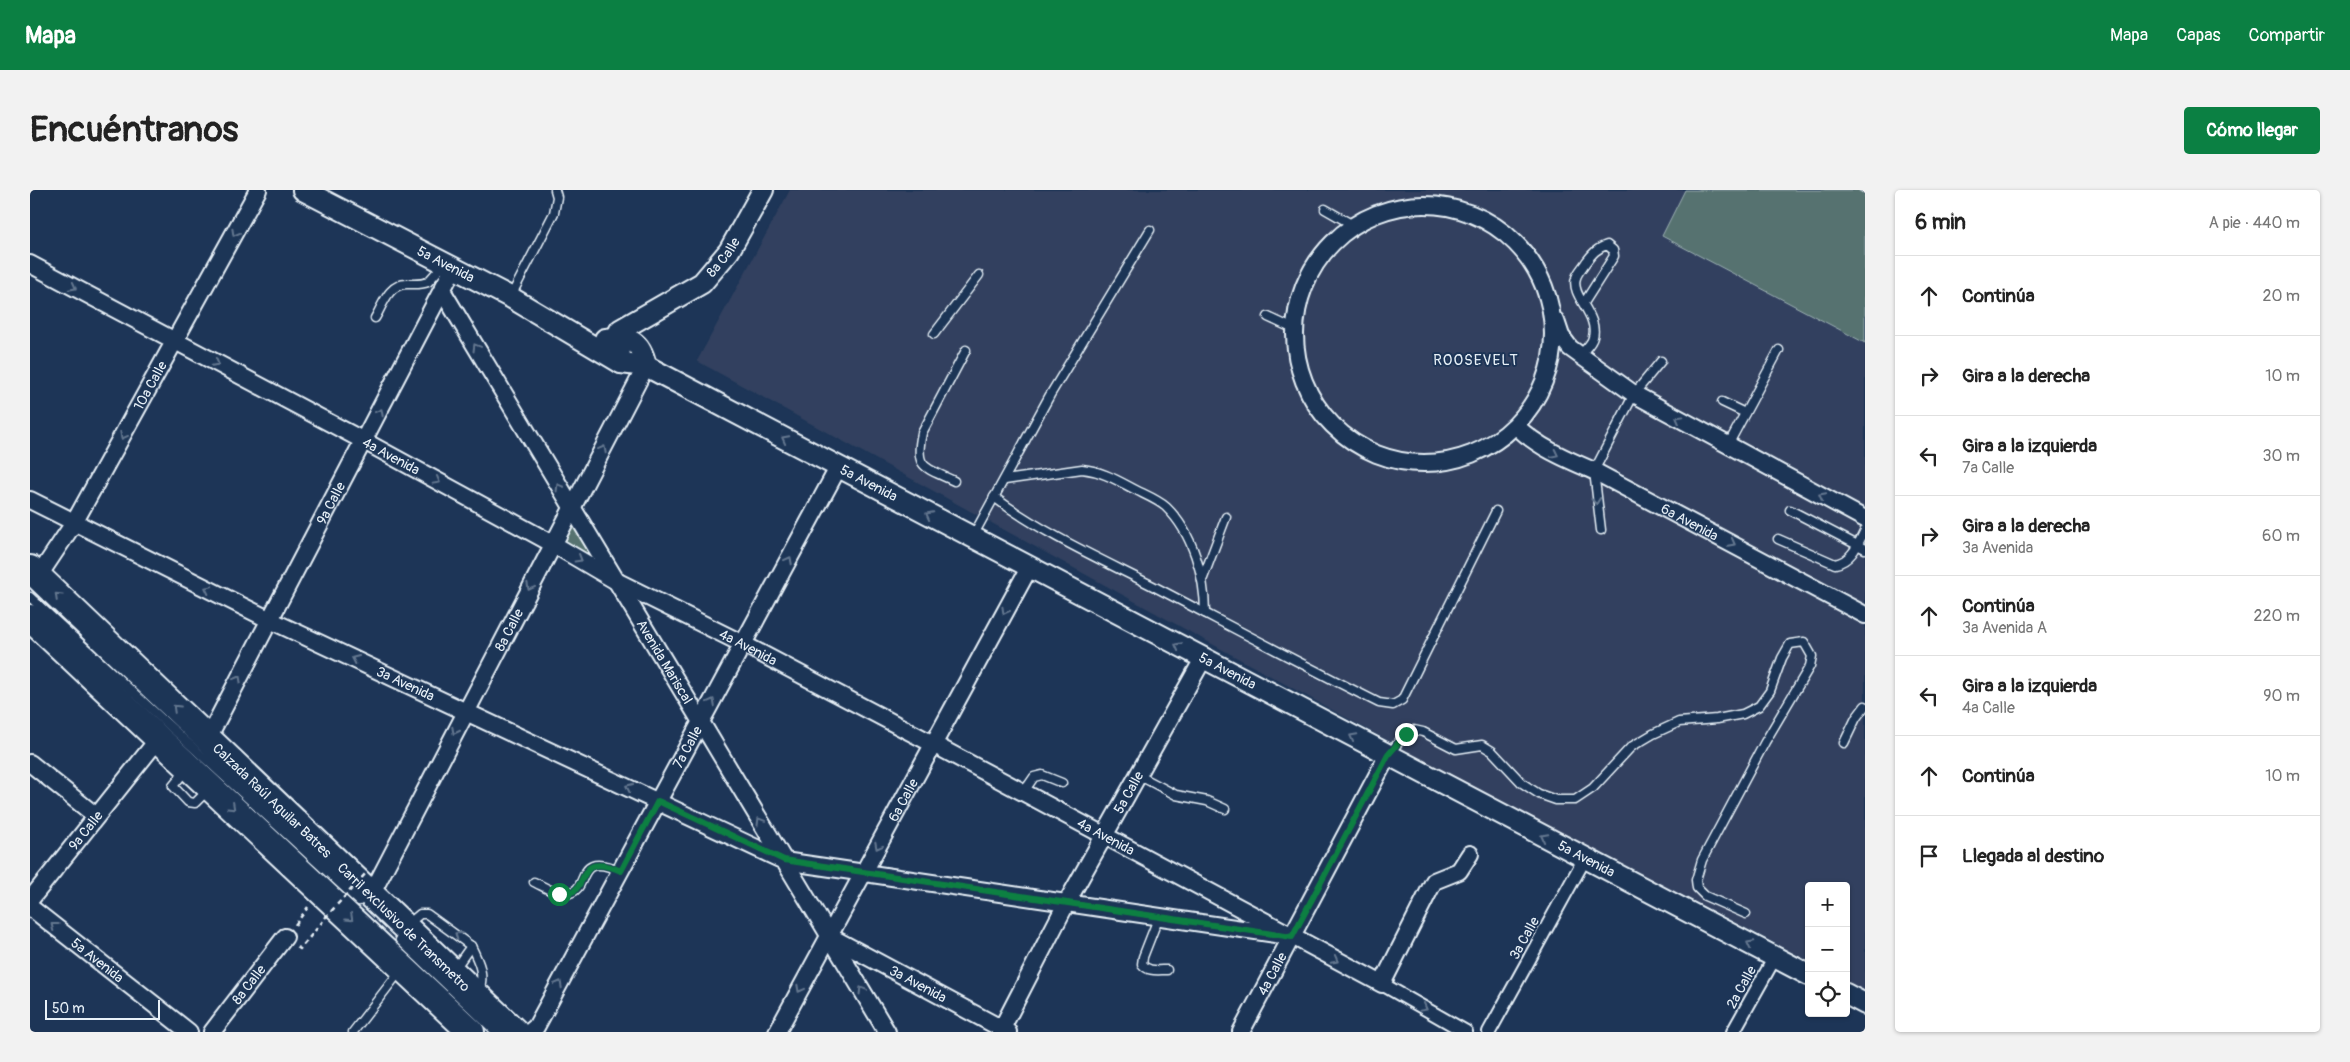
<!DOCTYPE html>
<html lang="es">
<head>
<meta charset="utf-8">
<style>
  body { margin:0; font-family:Pangolin,sans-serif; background:#f2f2f2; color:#222 }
  .controls { position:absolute; right:15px; bottom:15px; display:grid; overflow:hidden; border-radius:5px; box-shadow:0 1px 4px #0004 }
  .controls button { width:45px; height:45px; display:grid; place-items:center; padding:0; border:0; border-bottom:1px solid #e0e0e0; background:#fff; color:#222; font:25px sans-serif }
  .scale { position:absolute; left:15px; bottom:12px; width:115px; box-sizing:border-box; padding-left:5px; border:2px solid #e8f1f8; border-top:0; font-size:14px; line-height:18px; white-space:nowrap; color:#e8f1f8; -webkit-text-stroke:4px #1d3557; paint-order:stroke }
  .stop { position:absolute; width:15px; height:15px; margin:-11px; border:4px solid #0b8043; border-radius:50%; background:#fff }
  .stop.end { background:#0b8043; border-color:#fff; box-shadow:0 1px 5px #0008 }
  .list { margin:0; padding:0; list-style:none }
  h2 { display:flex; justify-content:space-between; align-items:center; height:65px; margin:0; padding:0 20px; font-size:21px }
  h2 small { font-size:16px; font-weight:400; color:#767676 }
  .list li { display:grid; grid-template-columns:32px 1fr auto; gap:15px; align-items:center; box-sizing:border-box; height:80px; padding:0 20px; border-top:1px solid #e0e0e0 }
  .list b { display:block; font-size:19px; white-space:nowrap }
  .list p { margin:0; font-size:16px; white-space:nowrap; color:#767676 }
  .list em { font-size:16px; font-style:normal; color:#767676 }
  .icon { flex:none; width:28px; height:28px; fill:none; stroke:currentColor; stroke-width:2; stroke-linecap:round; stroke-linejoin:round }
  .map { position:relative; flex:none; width:1835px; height:842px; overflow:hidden; border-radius:5px }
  header { display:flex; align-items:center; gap:30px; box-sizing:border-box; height:70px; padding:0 25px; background:#0b8043; color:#fff }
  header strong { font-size:24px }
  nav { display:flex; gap:28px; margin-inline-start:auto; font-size:18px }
  .intro { display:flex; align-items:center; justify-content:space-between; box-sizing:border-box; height:120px; padding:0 30px }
  h1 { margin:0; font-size:35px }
  .button { padding:12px 22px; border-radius:5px; background:#0b8043; color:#fff; font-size:18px; font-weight:700 }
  main { display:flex; gap:30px; padding:0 30px }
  aside { flex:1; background:#fff; border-radius:5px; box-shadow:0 1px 4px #0004 }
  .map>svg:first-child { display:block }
  .built { fill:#31405e }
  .green { fill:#567270; stroke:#9fb2b4 }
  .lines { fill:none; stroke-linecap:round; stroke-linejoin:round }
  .service-casing { stroke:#e8f1f8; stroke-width:11 }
  .pedestrian-casing { stroke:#e8f1f8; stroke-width:16 }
  .minor-casing { stroke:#e8f1f8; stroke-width:20 }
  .tertiary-casing { stroke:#e8f1f8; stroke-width:24 }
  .trunk-casing { stroke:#e8f1f8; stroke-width:30 }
  .path { stroke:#e8f1f8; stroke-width:2.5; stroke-dasharray:5 4; stroke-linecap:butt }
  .service { stroke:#1d3557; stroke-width:8 }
  .pedestrian { stroke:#1d3557; stroke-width:12 }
  .minor { stroke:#1d3557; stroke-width:16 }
  .tertiary { stroke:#1d3557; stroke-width:20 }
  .trunk { stroke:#1d3557; stroke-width:26 }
  .path-bridge { stroke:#e8f1f8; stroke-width:2.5; stroke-dasharray:5 4; stroke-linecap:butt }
  .oneway { stroke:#64778f }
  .route { stroke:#0b8043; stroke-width:6 }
  .labels { text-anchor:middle; stroke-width:4; stroke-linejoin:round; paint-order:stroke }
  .street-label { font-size:14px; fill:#e8f1f8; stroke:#1d3557 }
  .neighbourhood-label { font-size:15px; letter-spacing:1px; fill:#e8f1f8; stroke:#1d3557 }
</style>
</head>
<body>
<header>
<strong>Mapa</strong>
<nav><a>Mapa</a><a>Capas</a><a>Compartir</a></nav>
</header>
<div class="intro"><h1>Encuéntranos</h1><a class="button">Cómo llegar</a></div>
<main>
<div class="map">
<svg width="1835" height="842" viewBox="0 0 1835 842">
  <rect width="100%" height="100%" fill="#1d3557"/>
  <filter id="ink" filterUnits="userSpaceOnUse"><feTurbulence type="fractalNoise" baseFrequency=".02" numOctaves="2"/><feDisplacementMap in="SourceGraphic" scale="10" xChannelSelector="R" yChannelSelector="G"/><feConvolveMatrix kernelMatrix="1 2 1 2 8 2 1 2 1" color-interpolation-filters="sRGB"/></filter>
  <g filter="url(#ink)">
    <polygon class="built" points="760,0 1655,0 1632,46 1835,153 1835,801 1816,791 1816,696 1779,696 1779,771 1404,576 667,171"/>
    <g class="green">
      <polygon points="1655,0 1835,0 1835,153 1632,46"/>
      <polygon points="546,322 577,374 527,353"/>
    </g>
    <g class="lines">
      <defs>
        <g id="service">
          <polyline points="1295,19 1323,35"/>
          <polyline points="481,106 524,23 527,7 525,0"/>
          <polyline points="1238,127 1264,139"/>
          <path d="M345,128C353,115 358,94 377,94C385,94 390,95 398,92L414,74"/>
          <polyline points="904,144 949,85"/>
          <path d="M1549,166C1554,160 1562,154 1563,147C1569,125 1540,106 1546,88C1547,83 1553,77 1556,72C1562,64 1567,58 1577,55L1583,60L1584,66L1554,113"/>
          <polyline points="1692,212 1715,223"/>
          <polyline points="1698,255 1749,160"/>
          <path d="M975,290L1052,279C1071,281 1085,289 1102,298C1113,304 1127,309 1136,317C1163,343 1175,387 1175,423"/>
          <path d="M924,291C895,277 884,279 892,243L936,160"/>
          <path d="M964,307C1012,343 1070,369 1123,396C1198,435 1273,475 1349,513L1363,515L1372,510L1466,321"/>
          <polyline points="1760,320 1835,359"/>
          <polyline points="1571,340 1564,281 1604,204 1631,171"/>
          <polyline points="943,346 1020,205 1120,40"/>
          <path d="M1748,349L1805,374C1822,371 1828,354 1835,340"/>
          <polyline points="1173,388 1196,327"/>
          <polyline points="0,407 329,711"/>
          <polyline points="1814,553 1826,528 1835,516"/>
          <polyline points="1359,564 1376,543 1384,540 1393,542 1426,559 1452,555 1462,561 1492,593 1509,604 1526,610 1545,610 1563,598 1601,557 1623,544 1649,532 1687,529 1713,524 1729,516 1740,501 1752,468 1760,454 1774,452 1782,466 1780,476 1735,552 1672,670 1666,690 1667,698 1675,706 1716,724"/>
          <polyline points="156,580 143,596 158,612 165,613 178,600"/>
          <polyline points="1108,585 1146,605 1177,611 1195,619"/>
          <polyline points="993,603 1004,587 1012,585 1032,593"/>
          <path d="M504,692C513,696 526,705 536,704C563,701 541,660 591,681"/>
          <path d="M1129,726L1113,767L1112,774C1118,782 1127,780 1137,780"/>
          <polyline points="377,735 390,724 397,724 441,756 424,780"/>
          <polyline points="370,750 466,842"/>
          <path d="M441,756C449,772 455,784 449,802"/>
          <polyline points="323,842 370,781"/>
        </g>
        <g id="pedestrian">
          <polyline points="1352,794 1436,842"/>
          <polyline points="1459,842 1555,668"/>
          <polyline points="1703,842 1745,767"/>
        </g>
        <g id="minor">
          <circle cx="1394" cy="144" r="129"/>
          <path id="s1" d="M0,74L334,251L523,354L586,391L713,454L903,554L1352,794L1404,691L1429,681L1440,664"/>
          <path id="s2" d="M413,102L857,842"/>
          <polyline points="1526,131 1531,146 1540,158 1604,204 1835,329"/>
          <path id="s3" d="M1486,236C1509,258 1536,269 1564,281L1835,425"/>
          <path id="s4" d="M0,310L240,430L754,671L1252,745"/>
          <path id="s5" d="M8,387L44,333L228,0"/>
          <path id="s6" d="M178,548L423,79"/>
          <polyline points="0,573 66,626"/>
          <path id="s7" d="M341,705L616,176"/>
          <path id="s8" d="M0,710L129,548"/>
          <path id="s9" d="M0,717L159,842"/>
          <path id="s10" d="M799,746L978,842"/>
          <path id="s11" d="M182,842L255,747"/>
          <path id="s12" d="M500,842L506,837L808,278"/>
          <path id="s13" d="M747,842L999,378"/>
          <path id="s14" d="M970,842L1037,712L1173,469"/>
          <path id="s15" d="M1211,842L1358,565"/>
        </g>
        <g id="tertiary">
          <path id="s16" d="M273,0L480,107L591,173L616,176L1779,785"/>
          <path d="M575,149C599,145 611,151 616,176"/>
          <path id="s17" d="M591,173L587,147L590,140L672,93L699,61L733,0"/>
          <polyline points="1816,804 1835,814"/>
        </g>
        <g id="trunk">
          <path id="s18" d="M0,379L485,842"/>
          <polyline points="0,428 441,842"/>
        </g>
      </defs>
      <use href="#service" class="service-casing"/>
      <use href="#pedestrian" class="pedestrian-casing"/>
      <use href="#minor" class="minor-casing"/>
      <use href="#tertiary" class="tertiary-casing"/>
      <use href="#trunk" class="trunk-casing"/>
      <g class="path">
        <polyline points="1829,0 1835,3"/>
        <polyline points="265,735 278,717"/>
        <polyline points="267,757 270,759 293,731"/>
      </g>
      <use href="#service" class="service"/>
      <use href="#pedestrian" class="pedestrian"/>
      <use href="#minor" class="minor"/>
      <use href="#tertiary" class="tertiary"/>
      <use href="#trunk" class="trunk"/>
      <polyline class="path-bridge" points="295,728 337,682"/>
    </g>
    <defs><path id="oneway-chevron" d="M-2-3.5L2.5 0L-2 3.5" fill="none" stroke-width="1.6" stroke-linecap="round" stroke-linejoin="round" transform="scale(1.25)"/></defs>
    <g class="oneway">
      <use href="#oneway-chevron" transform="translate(205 43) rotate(119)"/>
      <use href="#oneway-chevron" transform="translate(43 97) rotate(28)"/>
      <use href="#oneway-chevron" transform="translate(446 157) rotate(-121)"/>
      <use href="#oneway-chevron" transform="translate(186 173) rotate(28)"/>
      <use href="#oneway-chevron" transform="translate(350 222) rotate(-62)"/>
      <use href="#oneway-chevron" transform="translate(1649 229) rotate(-151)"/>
      <use href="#oneway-chevron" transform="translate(93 246) rotate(119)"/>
      <use href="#oneway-chevron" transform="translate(755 249) rotate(-152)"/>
      <use href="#oneway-chevron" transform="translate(573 259) rotate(-62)"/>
      <use href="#oneway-chevron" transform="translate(1525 264) rotate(26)"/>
      <use href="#oneway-chevron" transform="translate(407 291) rotate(29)"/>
      <use href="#oneway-chevron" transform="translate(529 297) rotate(-121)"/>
      <use href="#oneway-chevron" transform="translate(1792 306) rotate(-152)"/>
      <use href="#oneway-chevron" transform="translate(1566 311) rotate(84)"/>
      <use href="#oneway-chevron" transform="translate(899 325) rotate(-152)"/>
      <use href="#oneway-chevron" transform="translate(1702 353) rotate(28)"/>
      <use href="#oneway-chevron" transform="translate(549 369) rotate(30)"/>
      <use href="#oneway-chevron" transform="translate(759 370) rotate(-62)"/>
      <use href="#oneway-chevron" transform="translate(500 397) rotate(118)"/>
      <use href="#oneway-chevron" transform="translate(178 399) rotate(-154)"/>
      <use href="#oneway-chevron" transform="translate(28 406) rotate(-136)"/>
      <use href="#oneway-chevron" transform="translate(975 421) rotate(119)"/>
      <use href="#oneway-chevron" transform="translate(1148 456) rotate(-152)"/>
      <use href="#oneway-chevron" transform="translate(325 469) rotate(-155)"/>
      <use href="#oneway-chevron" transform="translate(208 489) rotate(-62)"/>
      <use href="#oneway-chevron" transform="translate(682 512) rotate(-62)"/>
      <use href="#oneway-chevron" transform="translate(146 518) rotate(-136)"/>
      <use href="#oneway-chevron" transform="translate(425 541) rotate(117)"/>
      <use href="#oneway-chevron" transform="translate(1323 547) rotate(-152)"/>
      <use href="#oneway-chevron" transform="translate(599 597) rotate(-155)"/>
      <use href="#oneway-chevron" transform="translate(202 617) rotate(43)"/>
      <use href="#oneway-chevron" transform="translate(730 631) rotate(-121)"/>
      <use href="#oneway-chevron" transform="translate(1514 647) rotate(-152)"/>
      <use href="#oneway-chevron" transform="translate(848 656) rotate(118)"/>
      <use href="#oneway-chevron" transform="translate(320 728) rotate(43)"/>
      <use href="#oneway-chevron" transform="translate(24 736) rotate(-142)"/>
      <use href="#oneway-chevron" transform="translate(428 745) rotate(-144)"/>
      <use href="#oneway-chevron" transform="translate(1720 754) rotate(-152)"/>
      <use href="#oneway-chevron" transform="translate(1305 770) rotate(28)"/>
      <use href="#oneway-chevron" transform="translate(529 794) rotate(-62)"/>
      <use href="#oneway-chevron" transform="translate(770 799) rotate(118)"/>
      <use href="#oneway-chevron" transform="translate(832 800) rotate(-121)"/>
      <use href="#oneway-chevron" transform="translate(1394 818) rotate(29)"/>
    </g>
  </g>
  <g class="lines" filter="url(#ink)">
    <path class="route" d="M529,704C565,707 539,659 591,681L628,611L754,670L1262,747L1358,565L1376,544"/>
  </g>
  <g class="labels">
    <g class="street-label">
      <text dy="5" stroke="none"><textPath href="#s17" startOffset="162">8a Calle</textPath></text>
      <text dy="5" stroke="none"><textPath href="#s16" startOffset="161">5a Avenida</textPath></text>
      <text dy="5" stroke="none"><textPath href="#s5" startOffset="222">10a Calle</textPath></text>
      <text dy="5" stroke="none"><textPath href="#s1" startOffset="409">4a Avenida</textPath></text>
      <text dy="5" stroke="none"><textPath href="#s16" startOffset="639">5a Avenida</textPath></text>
      <text dy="5" stroke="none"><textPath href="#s6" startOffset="265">9a Calle</textPath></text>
      <text dy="5" stroke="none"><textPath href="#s3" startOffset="199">6a Avenida</textPath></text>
      <text dy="5" stroke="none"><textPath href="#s7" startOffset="299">8a Calle</textPath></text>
      <text dy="5" stroke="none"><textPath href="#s1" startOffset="814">4a Avenida</textPath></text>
      <text dy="5" stroke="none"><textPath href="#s2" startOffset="431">Avenida Mariscal</textPath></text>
      <text dy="5" stroke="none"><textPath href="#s16" startOffset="1044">5a Avenida</textPath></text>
      <text dy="5" stroke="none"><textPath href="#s4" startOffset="418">3a Avenida</textPath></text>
      <text dy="5" stroke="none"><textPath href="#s12" startOffset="326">7a Calle</textPath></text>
      <text dy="5" stroke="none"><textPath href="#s14" startOffset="272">5a Calle</textPath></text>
      <text dy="5" stroke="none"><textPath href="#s18" startOffset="335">Calzada Raúl Aguilar Batres</textPath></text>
      <text dy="5" stroke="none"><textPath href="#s13" startOffset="264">6a Calle</textPath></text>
      <text dy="5" stroke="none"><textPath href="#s8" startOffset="89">9a Calle</textPath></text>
      <text dy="5" stroke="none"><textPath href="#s1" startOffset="1219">4a Avenida</textPath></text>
      <text dy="5" stroke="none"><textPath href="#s16" startOffset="1449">5a Avenida</textPath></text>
      <text transform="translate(374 737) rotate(44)" y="5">Carril exclusivo de Transmetro</text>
      <text transform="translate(1494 748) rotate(-61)" y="5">3a Calle</text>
      <text dy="5" stroke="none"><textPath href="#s9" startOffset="86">5a Avenida</textPath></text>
      <text dy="5" stroke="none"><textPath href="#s15" startOffset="66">4a Calle</textPath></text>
      <text dy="5" stroke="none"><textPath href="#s10" startOffset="101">3a Avenida</textPath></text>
      <text dy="5" stroke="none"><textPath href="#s11" startOffset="60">8a Calle</textPath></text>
      <text transform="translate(1711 797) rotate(-61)" y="5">2a Calle</text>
    </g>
    <g class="neighbourhood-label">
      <text x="1446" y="175">ROOSEVELT</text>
    </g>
  </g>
</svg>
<div class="controls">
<button>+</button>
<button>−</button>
<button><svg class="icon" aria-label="locate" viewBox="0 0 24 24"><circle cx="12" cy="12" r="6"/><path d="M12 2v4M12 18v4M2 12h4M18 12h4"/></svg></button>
</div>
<div class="scale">50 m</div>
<div class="stop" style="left:529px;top:704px"></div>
<div class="stop end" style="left:1376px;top:544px"></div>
</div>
<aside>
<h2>6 min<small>A pie · 440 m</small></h2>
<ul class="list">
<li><svg class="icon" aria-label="ahead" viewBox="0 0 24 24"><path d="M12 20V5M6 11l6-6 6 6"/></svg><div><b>Continúa</b></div><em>20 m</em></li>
<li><svg class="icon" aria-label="right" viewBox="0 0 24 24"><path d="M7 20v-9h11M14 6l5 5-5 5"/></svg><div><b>Gira a la derecha</b></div><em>10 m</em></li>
<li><svg class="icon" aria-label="left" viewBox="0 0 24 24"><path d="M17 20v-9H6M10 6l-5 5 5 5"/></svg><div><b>Gira a la izquierda</b><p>7a Calle</p></div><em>30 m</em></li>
<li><svg class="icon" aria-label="right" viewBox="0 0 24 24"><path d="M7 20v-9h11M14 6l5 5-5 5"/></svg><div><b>Gira a la derecha</b><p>3a Avenida</p></div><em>60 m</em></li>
<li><svg class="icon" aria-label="ahead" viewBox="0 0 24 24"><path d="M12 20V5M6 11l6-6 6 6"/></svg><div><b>Continúa</b><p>3a Avenida A</p></div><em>220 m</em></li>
<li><svg class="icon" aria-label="left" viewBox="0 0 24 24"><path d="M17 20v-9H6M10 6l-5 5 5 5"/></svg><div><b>Gira a la izquierda</b><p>4a Calle</p></div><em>90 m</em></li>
<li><svg class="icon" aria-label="ahead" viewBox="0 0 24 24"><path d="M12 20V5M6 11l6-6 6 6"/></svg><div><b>Continúa</b></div><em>10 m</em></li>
<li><svg class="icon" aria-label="arrive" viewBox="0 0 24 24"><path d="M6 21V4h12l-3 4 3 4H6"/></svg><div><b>Llegada al destino</b></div></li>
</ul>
</aside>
</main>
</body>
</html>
